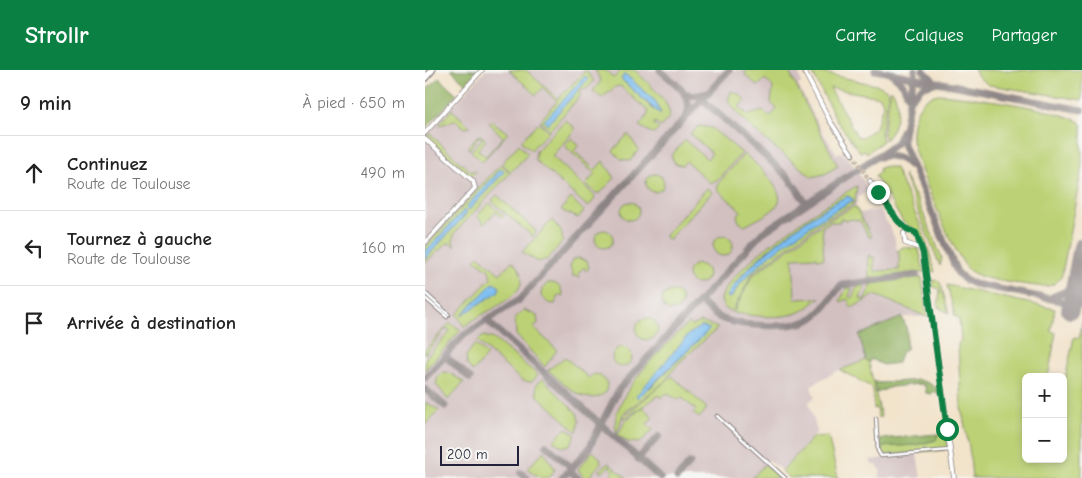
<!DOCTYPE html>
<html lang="fr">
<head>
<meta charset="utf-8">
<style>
  body { margin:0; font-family:"Comic Neue",sans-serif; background:#f2f2f2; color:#222 }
  .controls { position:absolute; right:15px; bottom:15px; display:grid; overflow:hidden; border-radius:8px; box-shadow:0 2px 8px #0003 }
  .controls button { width:45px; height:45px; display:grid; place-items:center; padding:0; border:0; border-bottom:1px solid #e0e0e0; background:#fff; color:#222; font:25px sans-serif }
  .scale { position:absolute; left:15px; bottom:12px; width:79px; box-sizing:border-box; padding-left:5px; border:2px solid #22223b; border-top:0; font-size:14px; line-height:18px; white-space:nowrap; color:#22223b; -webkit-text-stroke:4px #f6f6f2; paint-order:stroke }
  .stop { position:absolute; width:15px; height:15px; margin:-11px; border:4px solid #0b8043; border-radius:50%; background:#fff }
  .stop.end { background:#0b8043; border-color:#fff; box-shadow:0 1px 5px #0008 }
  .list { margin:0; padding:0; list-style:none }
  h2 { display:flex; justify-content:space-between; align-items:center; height:65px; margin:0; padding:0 20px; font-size:21px }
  h2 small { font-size:16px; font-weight:400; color:#767676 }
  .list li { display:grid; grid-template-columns:32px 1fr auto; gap:15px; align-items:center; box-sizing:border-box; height:75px; padding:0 20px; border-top:1px solid #e0e0e0 }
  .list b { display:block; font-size:19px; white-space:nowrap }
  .list p { margin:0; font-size:16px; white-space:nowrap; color:#767676 }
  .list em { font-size:16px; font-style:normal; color:#767676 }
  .icon { flex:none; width:28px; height:28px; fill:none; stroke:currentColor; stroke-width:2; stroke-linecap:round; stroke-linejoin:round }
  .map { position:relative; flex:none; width:657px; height:408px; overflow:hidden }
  header { display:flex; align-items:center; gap:30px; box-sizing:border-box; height:70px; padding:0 25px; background:#0b8043; color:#fff }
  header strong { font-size:24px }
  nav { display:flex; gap:28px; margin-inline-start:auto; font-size:18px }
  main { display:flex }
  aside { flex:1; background:#fff }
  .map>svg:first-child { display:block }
  .industrial { fill:#d2bfc0 }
  .green { fill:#bcd175; stroke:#6f7a58; fill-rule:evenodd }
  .forest { fill:#95b366; stroke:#5c6a50 }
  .water { fill:#7cbdf1; stroke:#4f7096 }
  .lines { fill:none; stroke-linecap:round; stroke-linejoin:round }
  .taxiway { stroke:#8a8283; stroke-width:7 }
  .runway { stroke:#8a8283; stroke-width:18 }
  .secondary-tunnel { stroke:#c8bcae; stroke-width:4; stroke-dasharray:4 2; stroke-linecap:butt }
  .street-casing { stroke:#8a8283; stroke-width:4.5 }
  .secondary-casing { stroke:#8a8283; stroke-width:5.5 }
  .highway-casing { stroke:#8a8283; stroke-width:8 }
  .street { stroke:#fff; stroke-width:2.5 }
  .secondary { stroke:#fff; stroke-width:4 }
  .highway { stroke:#fff; stroke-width:5.5 }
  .route { stroke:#0b8043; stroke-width:6 }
</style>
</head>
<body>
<header>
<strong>Strollr</strong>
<nav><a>Carte</a><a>Calques</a><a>Partager</a></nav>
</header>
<main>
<aside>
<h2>9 min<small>À pied · 650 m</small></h2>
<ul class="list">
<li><svg class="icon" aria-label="ahead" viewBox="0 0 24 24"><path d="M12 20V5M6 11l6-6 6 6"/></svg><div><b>Continuez</b><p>Route de Toulouse</p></div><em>490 m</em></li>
<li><svg class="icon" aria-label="left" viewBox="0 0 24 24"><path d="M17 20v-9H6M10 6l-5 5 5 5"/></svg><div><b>Tournez à gauche</b><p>Route de Toulouse</p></div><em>160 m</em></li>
<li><svg class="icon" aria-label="arrive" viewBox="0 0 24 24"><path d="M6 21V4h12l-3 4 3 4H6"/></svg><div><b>Arrivée à destination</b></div></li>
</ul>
</aside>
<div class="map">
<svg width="657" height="408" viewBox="0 0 657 408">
  <rect width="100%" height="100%" fill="#f6f6f2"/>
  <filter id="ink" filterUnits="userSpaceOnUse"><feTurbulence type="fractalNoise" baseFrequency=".02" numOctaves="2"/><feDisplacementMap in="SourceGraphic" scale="10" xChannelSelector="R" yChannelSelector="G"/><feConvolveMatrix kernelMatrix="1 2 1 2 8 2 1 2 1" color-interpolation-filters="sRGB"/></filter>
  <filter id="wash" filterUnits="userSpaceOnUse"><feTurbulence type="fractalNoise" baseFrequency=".0096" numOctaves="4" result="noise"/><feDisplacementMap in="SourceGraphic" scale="20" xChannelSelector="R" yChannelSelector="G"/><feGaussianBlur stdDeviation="1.12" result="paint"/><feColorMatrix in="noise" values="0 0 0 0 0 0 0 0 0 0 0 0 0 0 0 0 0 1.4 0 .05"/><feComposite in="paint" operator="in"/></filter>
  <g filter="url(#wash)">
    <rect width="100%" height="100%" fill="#f2e3cb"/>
    <g class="industrial">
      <polygon points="61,0 373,0 376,13 373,15 396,60 412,84 416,82 423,88 440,113 443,121 434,127 430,136 434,143 455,140 469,166 472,180 494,189 502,247 477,247 435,265 441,290 412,301 388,314 386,317 390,327 384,332 392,362 357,401 344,390 327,408 0,408 0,64 4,62"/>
      <polygon points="492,384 496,408 455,408 455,399 451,395 447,395 445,390"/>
    </g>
    <g class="green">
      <polygon points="84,0 101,0 133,29 161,0 169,11 161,20 158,18 154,23 156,25 125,60 115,51 132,31 118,18 111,25"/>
      <path d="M170,0H180L189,8L197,0H210C218,9 249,34 244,47C242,50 238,54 236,57L230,52L229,54L234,59L229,64L214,56L223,45V41L195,16L190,17L177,28L168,21L176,11ZM200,4L236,42L228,39L196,9Z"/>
      <path d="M323,0H363L413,96L400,104L387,107C359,84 323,61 303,30L306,21L314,24L320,30L314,37L323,45L338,41L345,47L352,39L346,33L348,17L340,9L333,16L321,6L320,2Z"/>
      <polygon points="549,0 657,0 657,30 564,15 555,9"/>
      <path d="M390,1L455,16L464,21L456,63L458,71L442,83L440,80L435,82L412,51L388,4ZM405,18L455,27L458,34L451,58L437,67L432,66Z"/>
      <path d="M466,19C478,32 471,59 460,70L458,63Z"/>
      <path d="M514,24C541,26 640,39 657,54V96L637,205C629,219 618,217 604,215C589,213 557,210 545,201C532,193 487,84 487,68C486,49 494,26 514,24Z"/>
      <polygon points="27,39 28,41 46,57 40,58 30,50 13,56"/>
      <polygon points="140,50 149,57 149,61 127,86 169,125 170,129 163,137 110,90 111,81"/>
      <polygon points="67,51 83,63 57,92 46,81 58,68 53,67 44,80 43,76 52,66 56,65 61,70 53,80 61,86 78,67 64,53"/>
      <polygon points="113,53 124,61 106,80 96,71"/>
      <polygon points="274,56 287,58 317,83 292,110 285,113 261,91 257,95 250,94 246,86 260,70 282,89 287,83 265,64"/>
      <polygon points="4,63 45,101 51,101 46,107 3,68"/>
      <polygon points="203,64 214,80 205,91 196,89 188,81"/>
      <polygon points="147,68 154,75 149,81 170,100 178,91 190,108 175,123 171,123 161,114 170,104 141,77 141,73"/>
      <polygon points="94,74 103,84 86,102 77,93"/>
      <path d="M319,84C329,91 362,121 353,134C346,144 330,150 320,156L314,152L312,146L316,141L292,119L294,112Z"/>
      <path d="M76,94L85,103L29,164L28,171L30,177L26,173L21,174C13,182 8,185 0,193V189L42,143L39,140L0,182V177ZM76,99L79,102L44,140L41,138Z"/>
      <polygon points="462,96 470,98 498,161 510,202 505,201 500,179 493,163 478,152 450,106 455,102 454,98"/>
      <circle cx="230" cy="113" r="9"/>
      <polygon points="478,104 493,131 517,188 515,196"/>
      <path d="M432,116L430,133L396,152L328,203L307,242L299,238L296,231C296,202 405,130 432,116ZM423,126L429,130C394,148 323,193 306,228C307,224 307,220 308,217C323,191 395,137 423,126Z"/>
      <polygon points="282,118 287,122 244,169 241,169 240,165"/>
      <polygon points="72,125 111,161 108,167 68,132 67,130"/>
      <polygon points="146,128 159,141 153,148 136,140"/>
      <circle cx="205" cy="141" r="9"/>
      <polygon points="64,133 80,146 78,148 70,142 59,154 52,146"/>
      <path d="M430,136L447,167L443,166L435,151L427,149L420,151V149H415V152H405L397,157L399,189H392V187L368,188L370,229L395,228C388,232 383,239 375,242C354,250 330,246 308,243L328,205L400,152Z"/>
      <polygon points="127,150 136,161 138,171 123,189 113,192 97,182"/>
      <circle cx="179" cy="169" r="9"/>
      <circle cx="298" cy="176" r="10"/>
      <polygon points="478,177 494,179 499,202 444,209 443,186 445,184 445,187 449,187 449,201 474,200 474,183 471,182"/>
      <path d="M54,186L75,204L87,191C120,223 60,238 39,257L32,244L66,208L64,200L50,190Z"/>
      <polygon points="153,188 162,191 164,198 161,201 159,197 153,203 155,207 148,206 145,197 147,190"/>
      <circle cx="273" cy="204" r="10"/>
      <polygon points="488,208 497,208 502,247 450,225 427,238 422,229 416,232 415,230 422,218 427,218 424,227 427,228 431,218 438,215 440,217 435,228 439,230 447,214"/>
      <polygon points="508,210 514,211 516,215 524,243 513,237 515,219 508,217"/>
      <path d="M123,213C132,212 136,217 138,225L137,227L133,225L130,234L123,233L116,226L117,219Z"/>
      <polygon points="522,215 630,239 626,261 631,263 623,307 601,307 601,389 638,389 638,319 649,267 654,268 657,252 657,408 547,408 544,377 536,337 533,274 536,270 534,249 530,246"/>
      <circle cx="247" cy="231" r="10"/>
      <polygon points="99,240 112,246 113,253 109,258 132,280 120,297 91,265 90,248"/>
      <circle cx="222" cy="259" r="11"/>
      <path d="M276,252L293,258L254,293L239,312L198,344L192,363C179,332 242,273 264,253L267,256ZM285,259L224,319L264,264Z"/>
      <polygon points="25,253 36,260 0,300 0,288 23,264 25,260 22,258 0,284 0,280"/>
      <polygon points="59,266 69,269 113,305 107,312 97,311 52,271"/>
      <polygon points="50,274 62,285 48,302 42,294 41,286"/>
      <circle cx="197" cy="287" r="10"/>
      <path d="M140,287L164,308L168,304L175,305L182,313L181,322C161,340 138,312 123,300Z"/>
      <polygon points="441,290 444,293 456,347 453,348 452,338 449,339 448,321 446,317 415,300"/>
      <polygon points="20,302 26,304 39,312 23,330 11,314 13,306"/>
      <path d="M247,306L281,337V340L274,348L268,343L271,340L256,327L253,330L242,323L236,328L234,325C223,334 211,340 199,349V346Z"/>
      <polygon points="117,308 152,343 154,350 152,362 112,325 111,315"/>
      <polygon points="0,332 14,340 0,355"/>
      <polygon points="218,337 228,347 222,354 228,360 215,373 203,372 193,365 200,351"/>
      <polygon points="141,358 151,365 145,375 138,377 128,371"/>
      <polygon points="513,364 521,364 523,377 519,380 460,385 454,379 454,377 491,375 511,370"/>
      <polygon points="403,366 413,408 364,408 357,401 388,367"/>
      <polygon points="119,381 130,399 124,408 116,408 102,399"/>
      <polygon points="168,381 175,388 176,393 163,408 159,408 153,399"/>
      <polygon points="183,393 202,408 183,408 189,402 184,396 178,402 174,401"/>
      <polygon points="340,394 355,408 327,408"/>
    </g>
    <g class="forest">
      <polygon points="26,0 54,0 41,14"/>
      <polygon points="14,8 32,24 2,57 0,55 0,21"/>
      <path d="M477,247C485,265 481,263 481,279L476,283L473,293L458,295L446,289L444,293L441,290L434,265Z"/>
      <polygon points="494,310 504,313 514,320 515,327 510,321 506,324 501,323 500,316 495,314 466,317 452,323 449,311 454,313"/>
      <polygon points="513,364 511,370 491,375 454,377 454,369"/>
    </g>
    <g class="water">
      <polygon points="200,4 231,32 236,45 196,9"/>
      <polygon points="160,6 163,9 123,54 119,51"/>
      <polygon points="76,99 79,102 44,140 41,137"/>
      <path d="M423,126L429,130C396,147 322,195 306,228L302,227C315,197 393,138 423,126Z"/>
      <polygon points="39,140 42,143 0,189 0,182"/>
      <polygon points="68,213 75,217 73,222 36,246"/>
      <polygon points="276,256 285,259 213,328 211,326 264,264"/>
    </g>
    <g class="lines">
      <g class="taxiway">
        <path d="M235,0C248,12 270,25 262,45"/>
        <polyline points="450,0 657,40"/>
        <polyline points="490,0 478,64 478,74 532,202 540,210 549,214 657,235"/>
        <polyline points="498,0 508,10"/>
        <polyline points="468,5 478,14 483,26"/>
        <polyline points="260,23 268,26 283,23"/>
        <polyline points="277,29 365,109 381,133"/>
        <polyline points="485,29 497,17 510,13"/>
        <path d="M454,87C466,84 477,88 485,96"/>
        <polyline points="651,207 653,219 657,227"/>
        <polyline points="627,227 641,221 651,207"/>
        <path d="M274,231C280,236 286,243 292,246C309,257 367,259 384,250C398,243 407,226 416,215L491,205"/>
        <polyline points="61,250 235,408"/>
        <polyline points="20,286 45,308"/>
        <polyline points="0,308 39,265 95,229 304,0"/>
        <polyline points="0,319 20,336"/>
        <polyline points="121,375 147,398"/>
        <polyline points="213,389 234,366"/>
        <polyline points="144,400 153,408"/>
        <polyline points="96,403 102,408"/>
        <polyline points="137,408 163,380 194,319 337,163 466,77 472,72 478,59"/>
        <polyline points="252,408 265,393"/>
      </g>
      <polyline class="runway" points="645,240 657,177"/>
    </g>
  </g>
  <g filter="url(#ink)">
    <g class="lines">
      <polyline class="secondary-tunnel" points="427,84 445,111"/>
      <defs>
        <g id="street">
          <polyline points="0,223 24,245"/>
          <polyline points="0,228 22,247"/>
          <polyline points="292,346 360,408"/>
          <polyline points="451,348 453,381 456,386 525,380"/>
        </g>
        <g id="secondary">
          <polyline points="380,3 405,51 427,84"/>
          <polyline points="0,63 57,0"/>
          <polyline points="0,69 48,111 50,118 0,173"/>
          <polyline points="445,111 473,151 482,159 491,163 498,183 529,408"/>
          <polyline points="479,163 480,173 495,178"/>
        </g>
        <polyline id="highway" points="0,8 7,0"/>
      </defs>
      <use href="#street" class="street-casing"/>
      <use href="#secondary" class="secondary-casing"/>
      <use href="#highway" class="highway-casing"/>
      <use href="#street" class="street"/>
      <use href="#secondary" class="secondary"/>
      <use href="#highway" class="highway"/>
    </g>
  </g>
  <g class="lines" filter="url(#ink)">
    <polyline class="route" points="453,122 473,151 482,159 491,163 498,183 522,359"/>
  </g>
</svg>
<div class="controls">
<button>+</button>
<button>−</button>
</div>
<div class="scale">200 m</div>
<div class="stop" style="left:522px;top:359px"></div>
<div class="stop end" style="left:453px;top:122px"></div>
</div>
</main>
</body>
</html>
